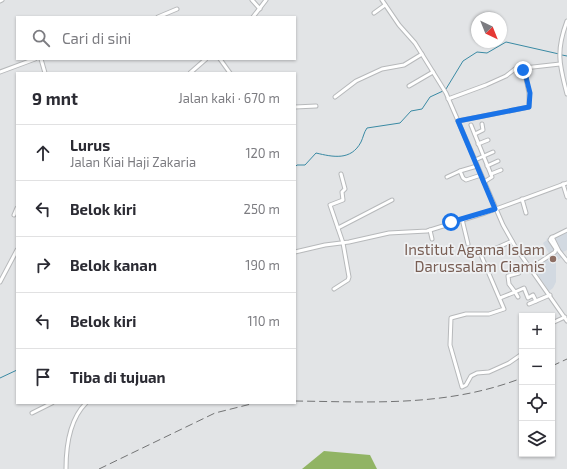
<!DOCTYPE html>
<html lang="id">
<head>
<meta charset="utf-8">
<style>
  body { margin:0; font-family:"Exo 2",sans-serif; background:#f7f7f7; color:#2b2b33 }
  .controls { position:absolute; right:12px; bottom:12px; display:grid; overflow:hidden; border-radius:0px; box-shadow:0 1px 3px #0004 }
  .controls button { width:36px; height:36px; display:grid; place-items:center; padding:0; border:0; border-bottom:1px solid #e1e1e2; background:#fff; color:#2b2b33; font:20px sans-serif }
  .compass { position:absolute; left:471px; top:12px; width:36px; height:36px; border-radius:50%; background:#fff; box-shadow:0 1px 3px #0004; rotate:137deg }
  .stop { position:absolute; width:12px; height:12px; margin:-9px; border:3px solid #1a73e8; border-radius:50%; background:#fff }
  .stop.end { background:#1a73e8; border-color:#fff; box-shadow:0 1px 4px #0008 }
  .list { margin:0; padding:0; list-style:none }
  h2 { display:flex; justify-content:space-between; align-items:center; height:52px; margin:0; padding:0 16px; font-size:17px }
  h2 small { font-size:13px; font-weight:400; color:#7c7c81 }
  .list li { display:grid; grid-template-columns:26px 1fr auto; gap:12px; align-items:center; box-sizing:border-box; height:56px; padding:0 16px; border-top:1px solid #e1e1e2 }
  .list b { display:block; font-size:15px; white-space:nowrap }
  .list p { margin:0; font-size:13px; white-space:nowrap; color:#7c7c81 }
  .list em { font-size:13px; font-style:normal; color:#7c7c81 }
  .icon { flex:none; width:22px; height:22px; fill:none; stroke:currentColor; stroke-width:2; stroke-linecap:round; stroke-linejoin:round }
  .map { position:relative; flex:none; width:567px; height:469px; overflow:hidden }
  .search { position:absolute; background:#fff; box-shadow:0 1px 3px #0004; left:16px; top:16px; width:280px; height:44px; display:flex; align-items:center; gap:10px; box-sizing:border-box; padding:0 14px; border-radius:0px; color:#7c7c81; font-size:15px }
  .panel { position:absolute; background:#fff; box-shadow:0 1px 3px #0004; left:16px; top:72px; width:280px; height:332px; border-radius:0px }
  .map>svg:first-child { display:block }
  .built { fill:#d2d9e1 }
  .forest { fill:#91b464 }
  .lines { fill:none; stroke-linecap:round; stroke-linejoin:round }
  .stream { stroke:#3a8aa4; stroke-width:1 }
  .street-casing { stroke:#b7b9bb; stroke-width:5 }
  .street { stroke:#fff; stroke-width:3 }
  .rail { stroke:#737475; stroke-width:1; stroke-dasharray:8 4; stroke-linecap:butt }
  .route { stroke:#1a73e8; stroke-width:5 }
  .education-dot { fill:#8d6e63; stroke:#eff1f3; stroke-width:1.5 }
  .labels { text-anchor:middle; stroke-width:3.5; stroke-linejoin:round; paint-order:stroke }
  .education-label { font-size:15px; fill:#785e54; stroke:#eff1f3; text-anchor:end }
</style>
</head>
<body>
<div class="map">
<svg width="567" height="469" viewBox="0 0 567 469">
  <rect width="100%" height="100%" fill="#e2e4e6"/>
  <polygon class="built" points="567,229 567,250 563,252 564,256 556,261 556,282 553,288 549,291 532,266 550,255 543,243 547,240 546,239"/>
  <polygon class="forest" points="324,451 370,455 377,469 302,469"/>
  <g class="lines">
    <g class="stream">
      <polyline points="562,55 567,56"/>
      <polyline points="446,89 463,61 477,52 487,53 506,42 559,54"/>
      <path d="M295,167L297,165H305L316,153C333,157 351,161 361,142C363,138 364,132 367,128L400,123L411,111L422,109L430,97L443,91"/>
      <polyline points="0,378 17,370"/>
    </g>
    <defs>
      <g id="street">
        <polyline points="252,0 260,9"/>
        <polyline points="382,0 399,25 415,43 446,93 503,225 516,248 567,321"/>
        <polyline points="0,1 2,0"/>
        <polyline points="374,13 385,5"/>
        <polyline points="158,17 177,9"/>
        <polyline points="253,17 266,0"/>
        <path d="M567,21C556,50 559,64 567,94"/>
        <polyline points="41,59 45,73"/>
        <polyline points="220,59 230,73"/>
        <polyline points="0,72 35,59"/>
        <polyline points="190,73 206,59"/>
        <polyline points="409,86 433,72"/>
        <polyline points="335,97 356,81 382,69 404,65 422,54"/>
        <polyline points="448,99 486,85 506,76 515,69 560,64"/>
        <polyline points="295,107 316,106"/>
        <polyline points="458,121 529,107 529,93 524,69"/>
        <polyline points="471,125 492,177 484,182"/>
        <polyline points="475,134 483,130 482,124"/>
        <polyline points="478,144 488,140"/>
        <polyline points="475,160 493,152"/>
        <polyline points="477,166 460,171 463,178 466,180 481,175"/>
        <polyline points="487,166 498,161"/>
        <polyline points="491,174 501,170"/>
        <polyline points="447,177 460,171"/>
        <polyline points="563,184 567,197"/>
        <polyline points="522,199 526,213"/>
        <polyline points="14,215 17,208"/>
        <polyline points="462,219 468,244"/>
        <polyline points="338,228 392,200"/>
        <polyline points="430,230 432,239"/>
        <polyline points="552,237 559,251 567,261"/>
        <polyline points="512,241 481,255 504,309 489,314 466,314 451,318 450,345 462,387 466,385 471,376 477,373 489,372 509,363 522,354"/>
        <polyline points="295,252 325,245 349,242 389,233 427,231 485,213 567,183"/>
        <polyline points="531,268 555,252 556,249 550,240 551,238 567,230"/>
        <polyline points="0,282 17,250"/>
        <polyline points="334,289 348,280 349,277 343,243 330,205 343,200 342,192 345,189 341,174"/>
        <polyline points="518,297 515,292 524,288 528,298 533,295 536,301"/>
        <polyline points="500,298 515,292 509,284 508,276 519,273 520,269 529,265"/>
        <polyline points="529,304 550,295"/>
        <polyline points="552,323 565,317"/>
        <polyline points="32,413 52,403"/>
        <path d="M66,469C66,446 69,420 86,403"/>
      </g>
    </defs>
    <use href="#street" class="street-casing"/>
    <use href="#street" class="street"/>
    <g class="rail">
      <polyline points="552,366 567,359"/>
      <path d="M295,401C373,402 447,407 522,378"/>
      <polyline points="99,469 215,413 255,403"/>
    </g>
  </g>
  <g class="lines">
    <polyline class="route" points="451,222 495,209 458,121 529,107 530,93 524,69 523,70"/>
  </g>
  <circle class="education-dot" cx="553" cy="259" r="4"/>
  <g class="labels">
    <g class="education-label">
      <text x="545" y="255">Institut Agama Islam<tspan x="545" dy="17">Darussalam Ciamis</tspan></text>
    </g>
  </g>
</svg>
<div class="controls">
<button>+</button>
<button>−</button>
<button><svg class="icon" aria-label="locate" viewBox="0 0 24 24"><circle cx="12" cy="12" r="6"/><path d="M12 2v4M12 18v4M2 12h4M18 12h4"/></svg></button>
<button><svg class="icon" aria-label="layers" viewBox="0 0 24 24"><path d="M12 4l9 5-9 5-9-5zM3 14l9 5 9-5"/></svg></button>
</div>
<svg class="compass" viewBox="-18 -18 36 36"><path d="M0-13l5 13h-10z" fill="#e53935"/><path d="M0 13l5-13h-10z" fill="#7c7c81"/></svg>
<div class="stop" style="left:451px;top:222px"></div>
<div class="stop end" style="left:523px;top:70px"></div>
<div class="search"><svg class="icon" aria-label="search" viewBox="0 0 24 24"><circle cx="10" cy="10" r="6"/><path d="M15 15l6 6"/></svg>Cari di sini</div>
<section class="panel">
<h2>9 mnt<small>Jalan kaki · 670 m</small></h2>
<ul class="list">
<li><svg class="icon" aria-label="ahead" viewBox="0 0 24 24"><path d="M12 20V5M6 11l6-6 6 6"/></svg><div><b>Lurus</b><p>Jalan Kiai Haji Zakaria</p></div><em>120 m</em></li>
<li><svg class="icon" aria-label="left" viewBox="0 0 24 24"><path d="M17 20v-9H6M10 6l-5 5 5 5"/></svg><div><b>Belok kiri</b></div><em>250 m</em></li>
<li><svg class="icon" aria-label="right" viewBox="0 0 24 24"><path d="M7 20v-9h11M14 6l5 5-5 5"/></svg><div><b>Belok kanan</b></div><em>190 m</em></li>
<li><svg class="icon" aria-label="left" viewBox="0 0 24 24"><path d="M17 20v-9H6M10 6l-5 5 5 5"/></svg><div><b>Belok kiri</b></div><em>110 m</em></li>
<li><svg class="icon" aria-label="arrive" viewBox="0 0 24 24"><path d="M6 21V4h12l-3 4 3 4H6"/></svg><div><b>Tiba di tujuan</b></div></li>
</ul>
</section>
</div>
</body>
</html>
